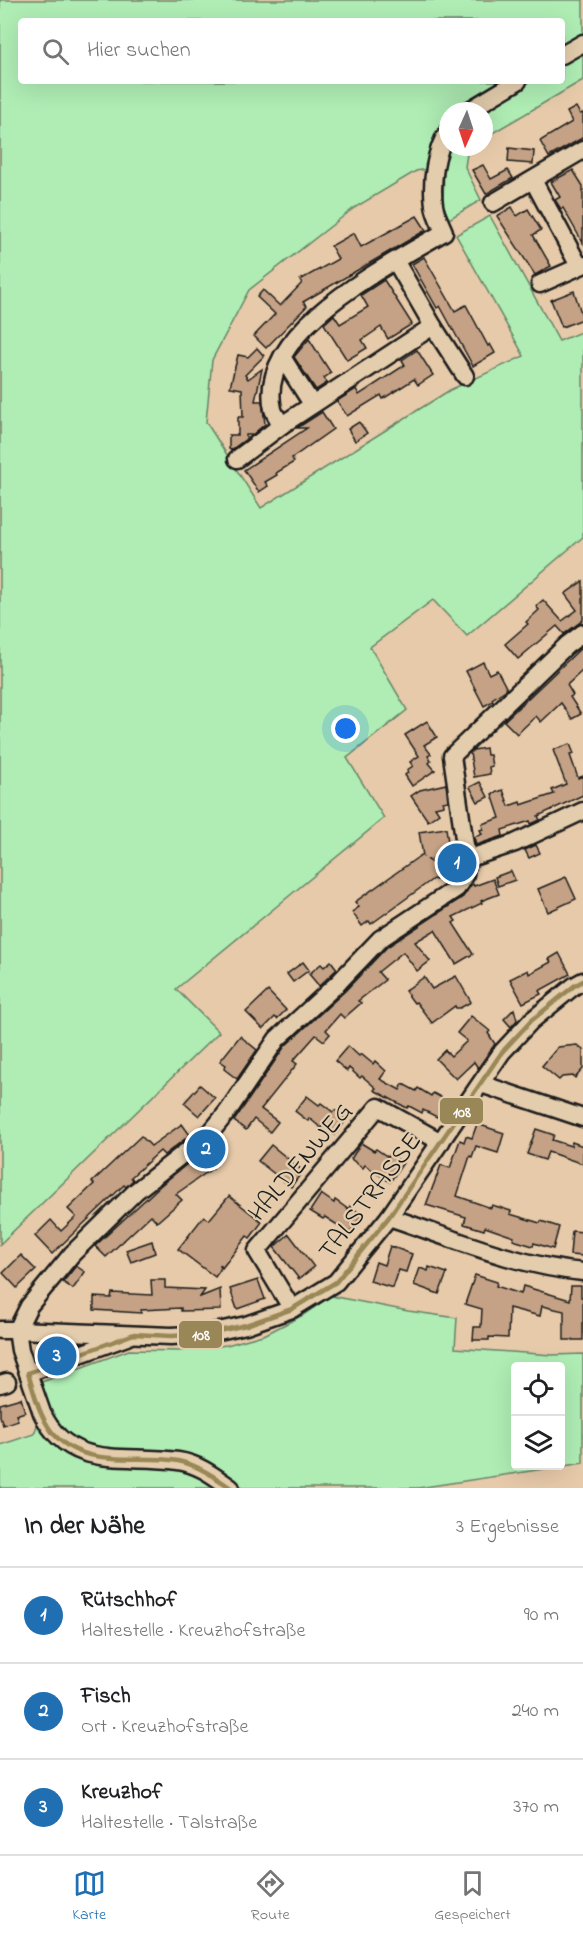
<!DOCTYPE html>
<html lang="de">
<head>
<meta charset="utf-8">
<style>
  body { margin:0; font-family:"Indie Flower",sans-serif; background:#f6f6f6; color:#202124 }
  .controls { position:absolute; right:18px; bottom:18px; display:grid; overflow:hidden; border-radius:6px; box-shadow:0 6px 24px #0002 }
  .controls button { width:54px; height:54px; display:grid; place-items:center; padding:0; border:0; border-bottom:2px solid #e0e0e0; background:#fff; color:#202124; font:30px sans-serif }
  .compass { position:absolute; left:439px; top:102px; width:54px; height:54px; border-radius:50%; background:#fff; box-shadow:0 6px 24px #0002; rotate:183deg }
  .you { position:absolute; left:346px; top:729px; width:21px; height:21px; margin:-15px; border:4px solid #fff; border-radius:50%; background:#1a73e8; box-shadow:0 0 0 9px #1a73e833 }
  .badge { display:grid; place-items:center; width:39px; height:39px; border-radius:50%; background:#1f6fb2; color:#fff; font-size:20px; font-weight:700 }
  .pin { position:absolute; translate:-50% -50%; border:3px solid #fff; box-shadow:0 2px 6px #0006 }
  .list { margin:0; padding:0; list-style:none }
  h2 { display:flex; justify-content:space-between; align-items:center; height:78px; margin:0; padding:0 24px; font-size:26px }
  h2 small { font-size:20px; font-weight:400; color:#757577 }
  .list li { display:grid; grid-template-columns:39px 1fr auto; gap:18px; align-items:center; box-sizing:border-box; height:96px; padding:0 24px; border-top:2px solid #e0e0e0 }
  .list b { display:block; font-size:22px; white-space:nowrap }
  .list p { margin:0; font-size:20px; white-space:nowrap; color:#757577 }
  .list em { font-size:20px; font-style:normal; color:#757577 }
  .icon { flex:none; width:33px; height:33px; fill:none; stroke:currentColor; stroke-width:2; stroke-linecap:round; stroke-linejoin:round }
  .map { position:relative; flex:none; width:583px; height:1488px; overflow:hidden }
  .search { position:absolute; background:#fff; box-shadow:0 6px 24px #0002; left:18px; right:18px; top:18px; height:66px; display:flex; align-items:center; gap:15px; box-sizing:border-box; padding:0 21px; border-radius:6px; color:#757577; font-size:22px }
  .sheet { height:366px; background:#fff }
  nav { display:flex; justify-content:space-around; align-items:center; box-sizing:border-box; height:84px; border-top:2px solid #e0e0e0; background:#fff; font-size:16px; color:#757577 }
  nav a { display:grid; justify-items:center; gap:3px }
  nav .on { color:#1f6fb2 }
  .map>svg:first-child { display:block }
  .green { fill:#afedb4; stroke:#668468; stroke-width:1.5; fill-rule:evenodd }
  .building { fill:#c5a285; stroke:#1c1c1c; stroke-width:1.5 }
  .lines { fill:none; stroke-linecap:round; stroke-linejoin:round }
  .minor-casing { stroke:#1c1c1c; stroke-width:21 }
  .minor { stroke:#e4cdad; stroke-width:16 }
  .bus-1-casing { stroke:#e4cdad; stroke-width:9 }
  .bus-1 { stroke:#998757; stroke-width:4.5 }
  .labels { text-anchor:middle; stroke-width:4.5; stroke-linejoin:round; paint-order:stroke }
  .street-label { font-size:26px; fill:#1c1c1c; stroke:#e4cdad }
  .line-badge { stroke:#e4cdad; stroke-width:2 }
  .badge-label { font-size:16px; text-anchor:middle; font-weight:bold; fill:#fff }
</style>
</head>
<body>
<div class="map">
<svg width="583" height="1488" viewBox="0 0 583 1488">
  <rect width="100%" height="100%" fill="#e7caa9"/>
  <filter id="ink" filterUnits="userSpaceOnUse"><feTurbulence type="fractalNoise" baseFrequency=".0167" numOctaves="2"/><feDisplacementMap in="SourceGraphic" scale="12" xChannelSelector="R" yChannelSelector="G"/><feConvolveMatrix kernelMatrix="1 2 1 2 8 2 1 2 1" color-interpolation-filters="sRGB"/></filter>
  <g filter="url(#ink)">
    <g class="green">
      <path d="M0,0H583V80L484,138V111H448V147H468L465,167L481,200L449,219L443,207L444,166L416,171L354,208L249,290L212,360L206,422L261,508L450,390L524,356L456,235L490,216L559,341L583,331V537L467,636L433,600L370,647L407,710L347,758L384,818L176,989L219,1032L0,1244ZM21,21H562V81H21Z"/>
      <path d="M331,1296L408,1311L457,1318L455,1348L552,1355L583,1354V1463L418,1488H0V1445L34,1434L46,1401L39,1383L129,1350L179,1351L227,1345L266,1334L303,1315ZM516,1366H560V1466H516Z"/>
    </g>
    <g class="building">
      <polygon points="576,107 580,114 583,113 583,140 582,138 549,157 540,141 572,122 567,112"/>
      <polygon points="509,148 534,151 533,164 508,162"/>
      <polygon points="483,165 491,179 508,170 513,178 486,194 472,170"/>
      <polygon points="573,170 583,186 583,243 563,208 561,209 555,200 560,197 551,182"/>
      <polygon points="512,207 517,216 528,209 541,230 533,235 551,266 535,275 497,216"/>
      <polygon points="417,216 426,230 303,302 307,306 266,348 254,336 275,314 257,297 263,290 280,306 302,283 300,280 338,259 331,246 354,233 361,247"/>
      <polygon points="424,257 455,311 466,305 488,346 490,344 495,353 473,366 440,306 437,308 412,264"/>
      <polygon points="384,280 412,324 388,339 381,327 362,340 367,348 347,360 324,324 334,315 340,324 368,307 361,295"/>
      <polygon points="574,291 583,319 562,327 551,300"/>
      <polygon points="309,339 331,373 324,378 327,383 316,390 294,357"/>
      <polygon points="257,348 264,356 245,375 248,379 262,369 255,401 262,401 265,424 252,435 246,435 246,439 231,450 229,449 229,435 238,435 238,417 243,417 242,389 230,387 238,355 248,357"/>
      <polygon points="417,350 433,375 418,385 414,379 383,399 381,395 347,416 337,401 356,389 359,395 405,365 402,360"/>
      <polygon points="322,412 333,429 292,458 294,462 276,473 277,475 265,482 268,486 259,492 244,470 307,428 297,428"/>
      <polygon points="359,422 367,433 355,441 348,429"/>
      <polygon points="583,581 583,620 564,634 557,626 518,659 505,644 528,624 526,622 539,610 536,606 543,600 562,621 577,610 565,594"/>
      <polygon points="583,646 583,670 567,685 573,695 570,697 581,714 572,719 561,703 541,722 536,716 517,734 504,721"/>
      <polygon points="483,662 489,674 497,670 507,689 492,699 493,701 484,706 466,671"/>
      <polygon points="427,721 437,737 424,745 431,754 428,756 431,761 429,763 435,770 412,786 405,775 408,772 407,770 413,766 410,762 419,756 405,735"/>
      <polygon points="570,744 574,754 570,755 578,778 583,776 583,795 538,816 540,820 531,824 530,821 502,830 503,836 476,845 474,837 482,834 480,830 483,829 482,824 500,818 492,794 503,790 509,806 520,802 521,805 554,794 552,790 566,784 553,750"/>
      <polygon points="486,748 487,755 490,755 492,766 489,767 490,774 474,777 470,753 473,750"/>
      <polygon points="480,782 488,797 478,802 470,787"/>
      <polygon points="446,784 448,801 443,802 444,805 435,807 439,813 428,821 411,796 420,790"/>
      <polygon points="446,828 450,856 428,860 443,870 436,880 433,879 371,924 369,921 362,926 352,912 359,907 355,902 421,855 423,856 419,832"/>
      <polygon points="536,845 540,853 529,858 525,850"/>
      <polygon points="511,871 515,880 498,886 495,877"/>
      <polygon points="566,877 576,899 548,912 538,889"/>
      <polygon points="493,879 499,894 481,901 482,903 453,917 456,921 453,923 473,954 456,964 435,930 415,942 430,961 417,971 403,952 378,972 385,980 358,1001 361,1003 344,1018 340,1014 326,1030 330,1034 324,1041 316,1035 293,1061 297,1064 261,1109 278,1122 270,1132 254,1119 246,1130 234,1121 285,1046 345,991 387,947 463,897 471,885 473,884 474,886"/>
      <polygon points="559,953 570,974 539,991 541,994 523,1003 510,979 528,970 529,974 551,962 549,959"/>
      <polygon points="331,961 337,969 319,986 309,974 321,964 324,967"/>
      <polygon points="303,962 309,970 293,982 287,974"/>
      <polygon points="456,976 471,1002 460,1008 456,1008 455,1006 432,1023 416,1002 414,1003 405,991 424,977 432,989"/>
      <polygon points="268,991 286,1010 277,1019 275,1017 263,1029 246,1012"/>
      <polygon points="514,1009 517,1020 511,1027 504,1019"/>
      <polygon points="471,1016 490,1031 488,1033 495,1044 478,1068 474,1062 456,1079 436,1059 445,1050 451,1056 467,1041 457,1033"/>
      <polygon points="240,1036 257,1050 237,1079 224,1069 226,1065 220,1061"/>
      <polygon points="577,1045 583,1050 583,1069 575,1078 573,1076 562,1077 559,1080 542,1066 558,1047"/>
      <polygon points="348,1046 359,1056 361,1054 373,1064 375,1061 386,1071 380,1079 400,1090 403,1084 416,1091 418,1088 431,1096 433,1093 446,1100 437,1117 423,1110 422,1113 409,1106 407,1108 374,1090 376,1088 362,1076 360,1078 349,1068 347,1071 335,1061"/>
      <polygon points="200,1085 215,1098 199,1116 184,1103"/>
      <polygon points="307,1096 319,1105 321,1103 333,1112 335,1110 347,1119 335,1135 323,1125 321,1128 309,1118 308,1121 295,1111"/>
      <polygon points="182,1124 190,1135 164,1155 160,1151 131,1177 133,1180 126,1187 124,1185 52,1254 35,1236 51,1220 61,1231 76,1217 68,1209 94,1184 92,1182 141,1136 151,1146"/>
      <polygon points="477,1124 504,1133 498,1153 476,1146 472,1157 470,1156 457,1196 491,1208 492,1205 511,1211 510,1214 540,1223 541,1221 559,1227 553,1249 534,1243 533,1246 513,1240 514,1237 485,1227 484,1230 464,1224 466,1217 426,1205 441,1165 450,1168 460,1140 464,1142 466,1136 472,1138"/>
      <polygon points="536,1129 554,1135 552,1140 571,1146 572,1142 583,1146 583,1164 548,1152 545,1160 527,1154"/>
      <polygon points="361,1143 374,1151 376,1149 388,1157 390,1155 403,1163 390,1182 365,1165 363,1168 351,1159"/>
      <polygon points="271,1145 303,1171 291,1187 258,1161"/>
      <polygon points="210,1155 213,1168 176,1194 182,1200 157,1222 151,1215 106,1257 95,1246 161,1185 196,1157 200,1162"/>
      <polygon points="321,1194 334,1203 335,1200 348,1209 350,1206 362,1215 350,1233 325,1217 323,1219 310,1211"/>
      <polygon points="229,1196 262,1222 250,1238 247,1236 222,1268 220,1264 220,1270 215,1277 178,1249 204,1216 209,1220"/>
      <polygon points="572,1231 583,1232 583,1256 570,1255"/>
      <polygon points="289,1234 314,1267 299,1279 274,1247"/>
      <polygon points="152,1241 155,1253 131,1262 126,1250"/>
      <polygon points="390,1246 412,1254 406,1272 399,1270 393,1288 370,1281 376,1262 384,1265"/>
      <polygon points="21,1255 36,1270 17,1288 3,1273"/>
      <polygon points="76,1266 85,1272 73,1289 63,1282"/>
      <polygon points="429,1267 447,1273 439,1294 414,1285 420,1268 428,1271"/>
      <polygon points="475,1275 497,1282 496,1286 521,1294 523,1286 570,1300 571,1286 581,1286 581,1297 583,1297 583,1340 564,1340 564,1311 542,1306 540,1316 509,1308 508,1338 489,1337 489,1340 473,1340 474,1327 481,1327 482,1309 465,1304"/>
      <polygon points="151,1280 165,1280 165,1288 205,1290 200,1297 220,1289 221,1310 181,1311 181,1308 141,1310 141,1313 94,1310 94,1297 111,1298 112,1293 152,1295"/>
      <polygon points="258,1280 265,1299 237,1309 230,1289"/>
      <polygon points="21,1398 25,1412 16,1415 18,1420 3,1425 0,1416 0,1404"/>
    </g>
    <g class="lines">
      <defs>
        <g id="minor">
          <polyline points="562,55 583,43"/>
          <polyline points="468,111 518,81"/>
          <polyline points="533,180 579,266"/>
          <polyline points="493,203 583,150"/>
          <polyline points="396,262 433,326 465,376"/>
          <polyline points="540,284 583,265"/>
          <polyline points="282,357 312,404"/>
          <path d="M282,425C279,420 274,414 273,409C255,330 390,265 444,232C441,224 435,214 434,205C431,183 435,150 448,132"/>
          <polyline points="237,459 282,425 433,326"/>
          <polyline points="467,859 515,843 583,811"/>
          <polyline points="481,1084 583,1118"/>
          <path d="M389,1217C452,1238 516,1266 583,1272"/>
          <polyline points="292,1309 257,1251 378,1107 441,1142"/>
          <polyline points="0,1330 17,1330 29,1306 72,1254 136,1191 211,1132 228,1111 277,1039 337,984 380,939 457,888 465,874 467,859 452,756 567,645 583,633"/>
          <polyline points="28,1373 127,1337"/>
          <polyline points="0,1384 7,1382"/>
          <path d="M231,1488C214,1476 199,1464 178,1461C126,1453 70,1472 42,1413L20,1350L17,1330L171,1336L205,1334L246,1325L292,1309L336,1282L389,1217L502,1052L531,1021L574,986L583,981"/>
        </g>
      </defs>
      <use href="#minor" class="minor-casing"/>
      <use href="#minor" class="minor"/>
      <defs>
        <g id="bus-1">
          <polyline points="28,1373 134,1334 171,1336 205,1334 246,1325 292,1309 336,1282 389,1217 502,1052 531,1021 574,986 583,981"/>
          <path d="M28,1373C34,1393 39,1415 52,1432C83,1470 137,1454 178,1461C198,1465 215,1477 231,1488"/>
        </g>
      </defs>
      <use href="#bus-1" class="bus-1-casing"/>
      <use href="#bus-1" class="bus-1"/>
    </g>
  </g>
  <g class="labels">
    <g class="street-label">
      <text transform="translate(299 1161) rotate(-50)" y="9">HALDENWEG</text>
      <text transform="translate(369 1195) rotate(-53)" y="9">TALSTRASSE</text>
    </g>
  </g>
  <g class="line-badge">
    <rect x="439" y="1097" width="45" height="28" rx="6" fill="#998757"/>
    <rect x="178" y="1320" width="45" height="29" rx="6" fill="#998757"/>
  </g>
  <g class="badge-label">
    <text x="462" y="1117">108</text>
    <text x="201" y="1340">108</text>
  </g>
</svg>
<div class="controls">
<button><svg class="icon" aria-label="locate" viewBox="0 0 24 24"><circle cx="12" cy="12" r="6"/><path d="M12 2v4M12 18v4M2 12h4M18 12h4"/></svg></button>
<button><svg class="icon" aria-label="layers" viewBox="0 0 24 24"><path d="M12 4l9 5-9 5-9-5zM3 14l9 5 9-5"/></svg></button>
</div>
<svg class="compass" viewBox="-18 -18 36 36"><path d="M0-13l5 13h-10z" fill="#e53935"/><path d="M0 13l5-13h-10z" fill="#757577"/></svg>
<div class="you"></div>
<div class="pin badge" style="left:457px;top:863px">1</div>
<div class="pin badge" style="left:206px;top:1149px">2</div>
<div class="pin badge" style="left:57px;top:1356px">3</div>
<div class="search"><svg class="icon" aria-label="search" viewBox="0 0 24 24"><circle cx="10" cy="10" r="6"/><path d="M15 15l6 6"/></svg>Hier suchen</div>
</div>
<section class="sheet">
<h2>In der Nähe<small>3 Ergebnisse</small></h2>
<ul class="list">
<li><span class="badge">1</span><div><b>Rütschhof</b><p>Haltestelle · Kreuzhofstraße</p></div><em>90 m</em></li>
<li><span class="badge">2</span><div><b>Fisch</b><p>Ort · Kreuzhofstraße</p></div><em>240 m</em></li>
<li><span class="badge">3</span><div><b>Kreuzhof</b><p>Haltestelle · Talstraße</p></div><em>370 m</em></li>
</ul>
</section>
<nav>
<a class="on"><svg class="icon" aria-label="map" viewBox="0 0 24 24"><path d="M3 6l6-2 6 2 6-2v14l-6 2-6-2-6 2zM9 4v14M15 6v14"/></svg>Karte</a>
<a><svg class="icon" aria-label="directions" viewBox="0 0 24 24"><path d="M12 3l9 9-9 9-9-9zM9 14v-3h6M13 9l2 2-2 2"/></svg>Route</a>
<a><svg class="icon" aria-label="saved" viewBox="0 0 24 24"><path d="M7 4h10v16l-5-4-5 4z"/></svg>Gespeichert</a>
</nav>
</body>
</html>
